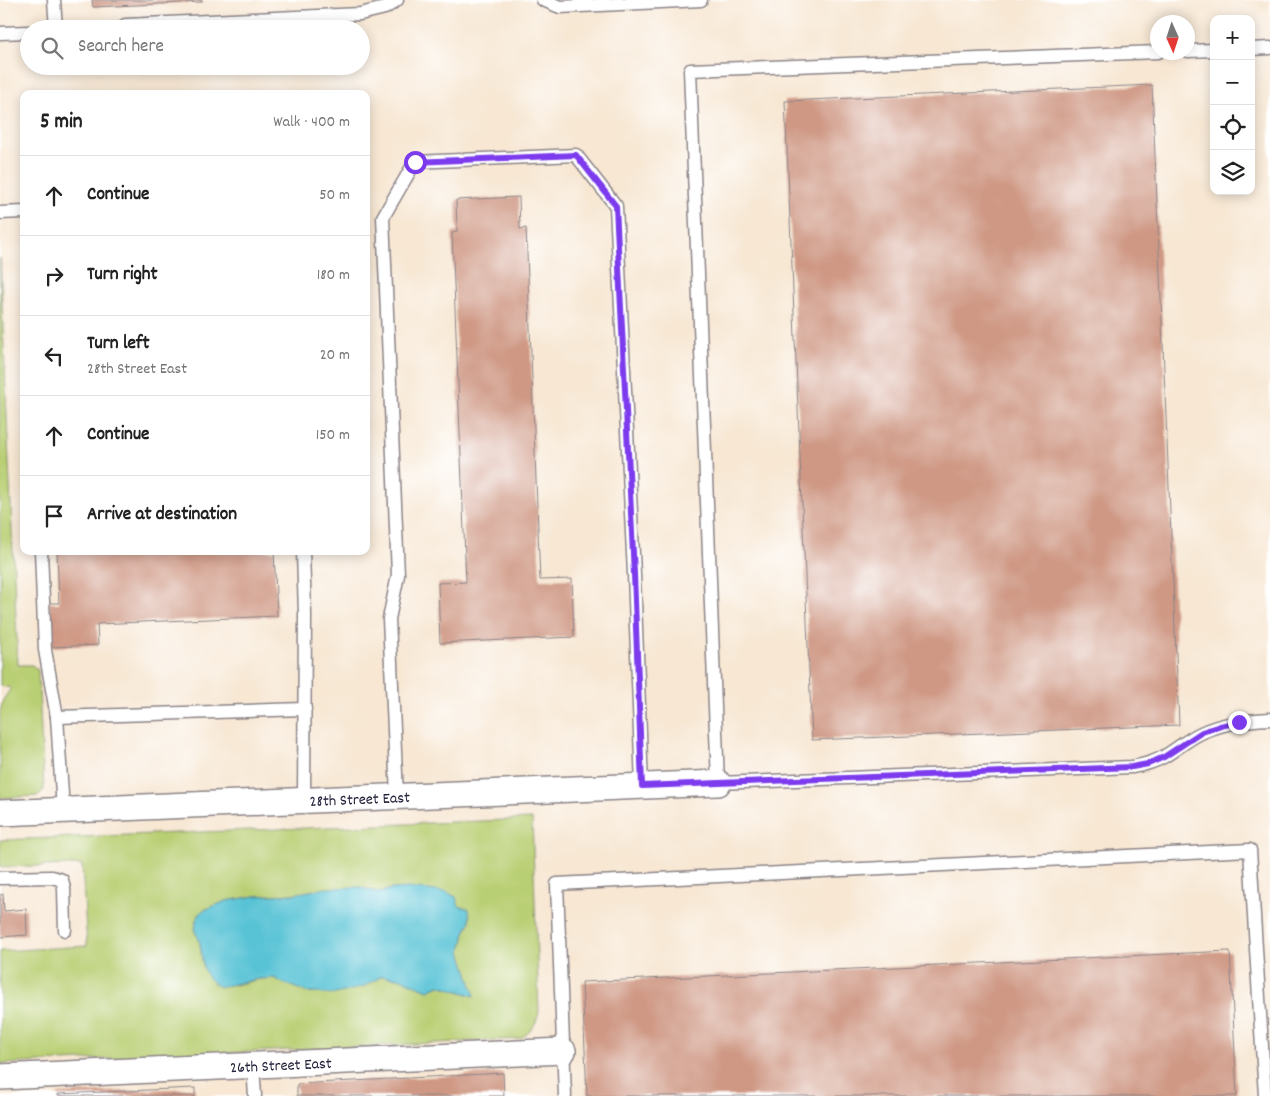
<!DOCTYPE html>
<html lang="en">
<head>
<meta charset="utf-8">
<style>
  body { margin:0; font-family:Dekko,sans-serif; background:#f6f6f6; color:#222 }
  .controls { position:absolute; right:15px; top:15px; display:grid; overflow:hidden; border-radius:10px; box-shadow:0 2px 12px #0003 }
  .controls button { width:45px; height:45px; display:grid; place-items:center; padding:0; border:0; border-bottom:1px solid #e0e0e0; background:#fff; color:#222; font:25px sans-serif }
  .compass { position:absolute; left:1150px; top:15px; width:45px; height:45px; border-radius:50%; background:#fff; box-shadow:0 2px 12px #0003; rotate:177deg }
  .stop { position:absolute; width:15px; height:15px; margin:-11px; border:4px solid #7c3aed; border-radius:50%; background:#fff }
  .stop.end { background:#7c3aed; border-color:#fff; box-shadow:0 1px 5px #0008 }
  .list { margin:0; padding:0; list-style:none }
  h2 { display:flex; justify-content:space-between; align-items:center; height:65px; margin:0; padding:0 20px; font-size:21px }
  h2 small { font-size:16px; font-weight:400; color:#767676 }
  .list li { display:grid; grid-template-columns:32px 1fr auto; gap:15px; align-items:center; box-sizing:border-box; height:80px; padding:0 20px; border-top:1px solid #e0e0e0 }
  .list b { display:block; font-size:19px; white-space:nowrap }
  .list p { margin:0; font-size:16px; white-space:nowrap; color:#767676 }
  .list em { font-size:16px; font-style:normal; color:#767676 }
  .icon { flex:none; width:28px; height:28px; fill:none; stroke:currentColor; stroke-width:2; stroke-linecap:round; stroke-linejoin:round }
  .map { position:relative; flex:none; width:1270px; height:1096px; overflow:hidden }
  .search { position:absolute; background:#fff; box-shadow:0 2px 12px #0003; left:20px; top:20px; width:350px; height:55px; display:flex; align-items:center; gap:12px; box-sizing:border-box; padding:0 18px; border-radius:28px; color:#767676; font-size:19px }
  .panel { position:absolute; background:#fff; box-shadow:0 2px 12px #0003; left:20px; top:90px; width:350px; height:465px; border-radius:10px }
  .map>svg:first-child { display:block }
  .green { fill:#b9cf73; stroke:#6e7857; fill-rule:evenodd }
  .water { fill:#59c3d5; stroke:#3e7288 }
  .building { fill:#cf9884 }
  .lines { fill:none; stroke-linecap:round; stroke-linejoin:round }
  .lane-casing { stroke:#8c8487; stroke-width:15 }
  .street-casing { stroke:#8c8487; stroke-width:28 }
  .lane { stroke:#fff; stroke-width:12 }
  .street { stroke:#fff; stroke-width:25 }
  .route { stroke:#7c3aed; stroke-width:6 }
  .labels { text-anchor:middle; stroke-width:4; stroke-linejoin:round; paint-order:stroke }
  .street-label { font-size:16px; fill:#22223b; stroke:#fff }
</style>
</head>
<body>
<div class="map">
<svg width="1270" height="1096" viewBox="0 0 1270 1096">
  <rect width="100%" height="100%" fill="#fff"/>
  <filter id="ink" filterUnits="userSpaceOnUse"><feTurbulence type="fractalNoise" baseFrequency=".02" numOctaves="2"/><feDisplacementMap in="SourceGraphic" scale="10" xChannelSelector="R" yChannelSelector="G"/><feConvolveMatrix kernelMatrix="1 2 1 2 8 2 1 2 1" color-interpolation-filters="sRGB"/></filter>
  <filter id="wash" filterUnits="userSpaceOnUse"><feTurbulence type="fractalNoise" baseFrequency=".0096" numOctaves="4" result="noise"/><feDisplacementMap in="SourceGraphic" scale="20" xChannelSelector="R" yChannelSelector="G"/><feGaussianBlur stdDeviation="1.12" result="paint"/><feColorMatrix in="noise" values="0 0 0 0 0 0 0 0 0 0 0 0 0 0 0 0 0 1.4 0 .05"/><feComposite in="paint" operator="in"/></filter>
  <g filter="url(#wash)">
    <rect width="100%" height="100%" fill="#f7e7d3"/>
    <g class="green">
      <polygon points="0,258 18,665 32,665 38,670 44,790 37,796 0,798 0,712 3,700 11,688 0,686"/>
      <path d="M532,819L539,1012C536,1025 531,1032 520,1039L0,1064V951L87,946L82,865L0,867V840ZM360,887L380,893L391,889L470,921L465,933L461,951L474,996L439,985L428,990L399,978L382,976L363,987L285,984L274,978L259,979L235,985L209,979L203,966L199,938L195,932L196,920L202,911L226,901L256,896L293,894Z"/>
    </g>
    <path class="water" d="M360,887L380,893L391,889L408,888L447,892L456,897L459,906L469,909L470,921L465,933L461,951L475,996L439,985L428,990L399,978L382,976L363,987L336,994L311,993L285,984L274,978L259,979L219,987C216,985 212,982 209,979C198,966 205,945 195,932L196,920L202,911L226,901L256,896L293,894L326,888Z"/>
    <g id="blocks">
      <g class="building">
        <polygon points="92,0 202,0 202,2 93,7"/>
        <polygon points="1152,85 1179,725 812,740 785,101"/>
        <polygon points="519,197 520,229 526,228 540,580 572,579 574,637 440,643 438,583 466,582 452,233 457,232 456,200"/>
        <polygon points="57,551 274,551 277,616 97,624 98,645 51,647 49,603 59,603"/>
        <polygon points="3,894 4,911 26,909 27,935 0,937 0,895"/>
        <polygon points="1230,951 1237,1096 587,1096 582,982"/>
        <polygon points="503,1073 504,1096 297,1096 297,1084"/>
        <polygon points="195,1088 195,1096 58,1096 58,1094"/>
      </g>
    </g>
  </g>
  <g filter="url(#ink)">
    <use href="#blocks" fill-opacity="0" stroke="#8c8487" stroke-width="1"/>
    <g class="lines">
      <defs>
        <g id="lane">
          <polyline points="54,0 56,29"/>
          <polyline points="543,0 560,7 701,0"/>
          <polyline points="125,25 360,14 385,8 397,0"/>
          <polyline points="0,33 29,32"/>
          <polyline points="1251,49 1270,48"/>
          <polyline points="1188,51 1214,50"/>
          <path d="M1158,52L690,70L718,783L1132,767C1144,765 1155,762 1165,756C1177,749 1188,739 1201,733C1222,723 1247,720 1270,719"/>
          <polyline points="0,213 24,212"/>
          <polyline points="41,551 45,650 57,717 63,810"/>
          <polyline points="303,551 305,614 304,800"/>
          <polyline points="57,717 305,709"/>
          <polyline points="397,796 389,619 398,575 383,217 415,162 576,155 616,206 634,574 642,786"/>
          <polyline points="0,878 52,877 62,880 64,888 65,930"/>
          <polyline points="253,1065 255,1096"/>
          <polyline points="565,1096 557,884 1250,850 1265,1096"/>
        </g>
        <g id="street">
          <path id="s1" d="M0,813L718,783"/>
          <path id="s2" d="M0,1077L563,1051"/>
        </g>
      </defs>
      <use href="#lane" class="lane-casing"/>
      <use href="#street" class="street-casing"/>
      <use href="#lane" class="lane"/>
      <use href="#street" class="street"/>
    </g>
  </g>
  <g class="lines" filter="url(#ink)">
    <polyline class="route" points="415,162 576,155 616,206 634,574 642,786 1132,767 1148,764 1164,757 1202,732 1220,726 1239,722"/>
  </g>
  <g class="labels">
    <g class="street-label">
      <text dy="6" stroke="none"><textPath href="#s1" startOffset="360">28th Street East</textPath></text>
      <text dy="6" stroke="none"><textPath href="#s2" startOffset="281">26th Street East</textPath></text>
    </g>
  </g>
</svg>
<div class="controls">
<button>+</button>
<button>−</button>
<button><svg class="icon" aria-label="locate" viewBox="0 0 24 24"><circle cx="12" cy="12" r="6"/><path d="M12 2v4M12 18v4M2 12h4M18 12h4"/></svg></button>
<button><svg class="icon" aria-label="layers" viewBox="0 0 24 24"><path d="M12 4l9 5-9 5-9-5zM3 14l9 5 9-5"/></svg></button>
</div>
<svg class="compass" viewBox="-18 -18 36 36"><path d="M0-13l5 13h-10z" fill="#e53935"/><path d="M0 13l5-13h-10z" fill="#767676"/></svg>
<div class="stop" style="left:415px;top:162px"></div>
<div class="stop end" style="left:1239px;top:722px"></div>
<div class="search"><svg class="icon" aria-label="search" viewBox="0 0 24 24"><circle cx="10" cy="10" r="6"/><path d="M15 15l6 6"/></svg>Search here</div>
<section class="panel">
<h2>5 min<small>Walk · 400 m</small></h2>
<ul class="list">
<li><svg class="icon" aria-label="ahead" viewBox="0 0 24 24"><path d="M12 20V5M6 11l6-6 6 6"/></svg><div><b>Continue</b></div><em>50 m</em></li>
<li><svg class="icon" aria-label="right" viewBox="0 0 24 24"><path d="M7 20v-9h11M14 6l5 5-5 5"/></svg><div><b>Turn right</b></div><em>180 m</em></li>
<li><svg class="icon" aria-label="left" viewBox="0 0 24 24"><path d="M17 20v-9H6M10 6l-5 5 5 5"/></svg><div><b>Turn left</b><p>28th Street East</p></div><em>20 m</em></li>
<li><svg class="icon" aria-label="ahead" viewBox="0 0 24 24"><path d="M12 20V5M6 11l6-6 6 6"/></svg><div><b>Continue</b></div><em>150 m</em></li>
<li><svg class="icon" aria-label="arrive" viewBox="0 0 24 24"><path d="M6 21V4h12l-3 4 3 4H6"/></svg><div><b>Arrive at destination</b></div></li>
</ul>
</section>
</div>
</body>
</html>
